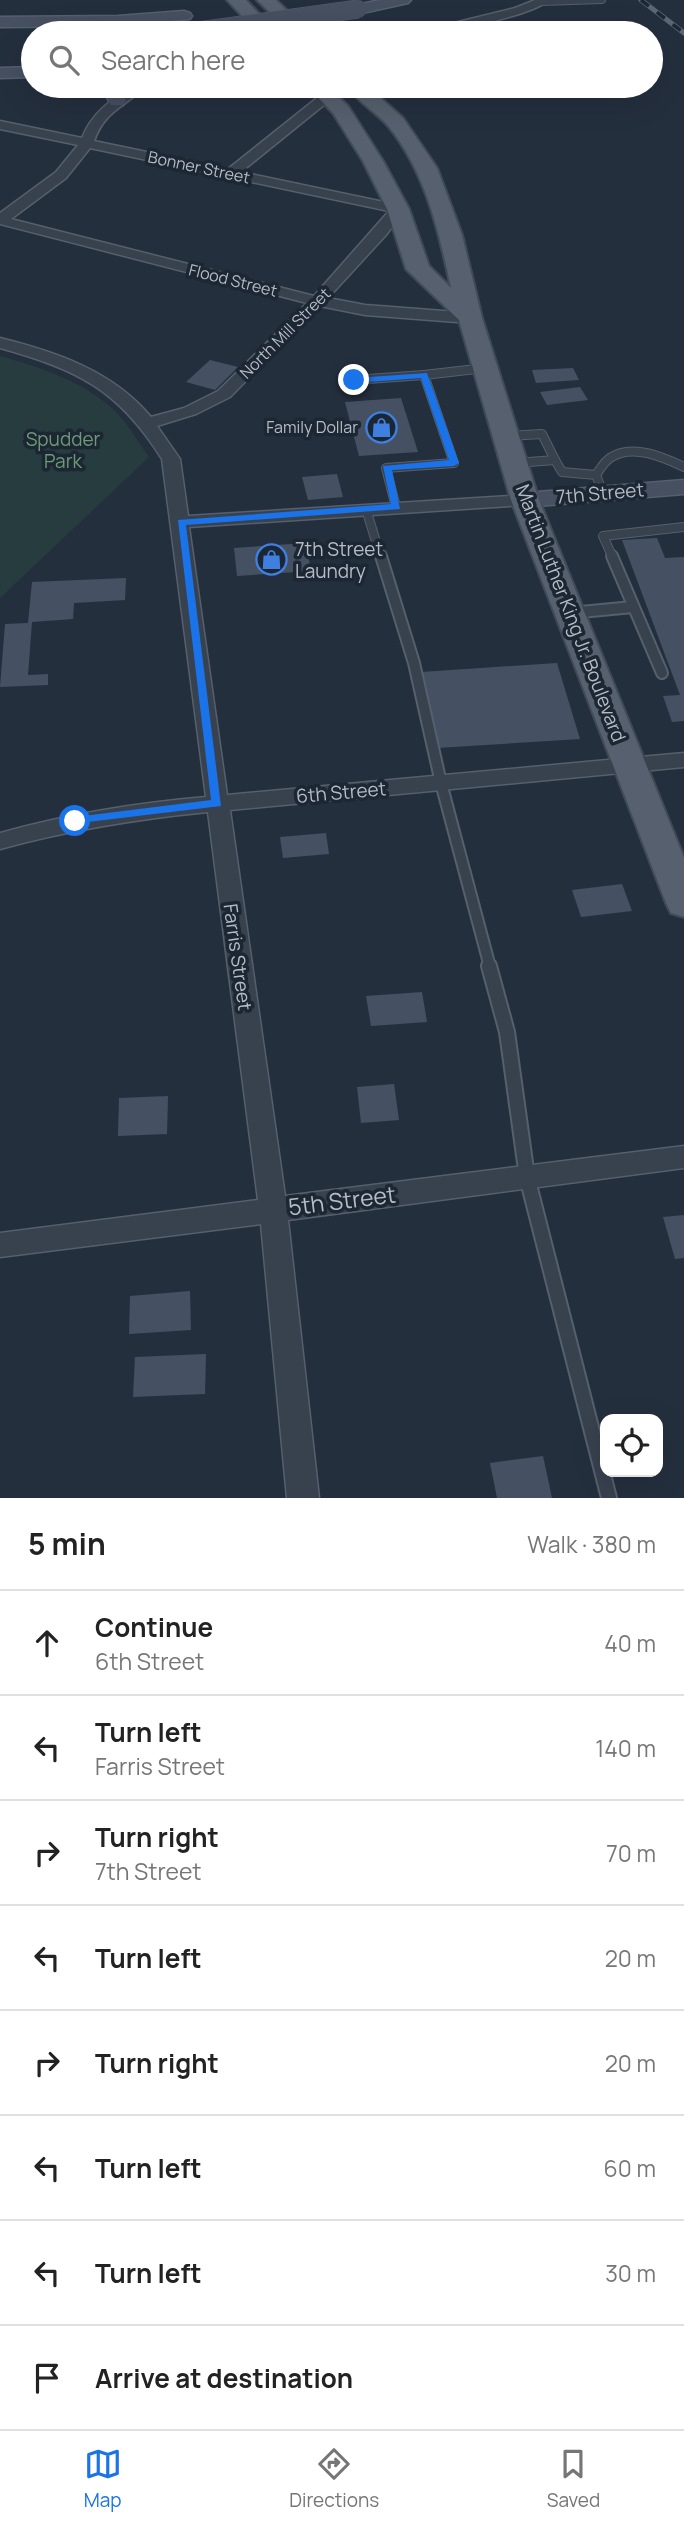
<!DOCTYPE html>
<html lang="en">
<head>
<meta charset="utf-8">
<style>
  body { margin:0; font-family:Manrope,sans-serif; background:#f6f6f6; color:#222 }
  .controls { position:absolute; right:21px; bottom:21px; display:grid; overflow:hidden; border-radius:14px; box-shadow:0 7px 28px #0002 }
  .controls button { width:63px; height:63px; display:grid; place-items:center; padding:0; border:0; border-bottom:2px solid #e0e0e0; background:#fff; color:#222; font:35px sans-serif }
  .stop { position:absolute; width:21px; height:21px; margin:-16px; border:5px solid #1a73e8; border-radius:50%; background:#fff }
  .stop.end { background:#1a73e8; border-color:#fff; box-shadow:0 2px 7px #0008 }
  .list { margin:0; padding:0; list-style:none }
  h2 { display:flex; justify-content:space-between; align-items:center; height:91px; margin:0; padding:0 28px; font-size:30px }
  h2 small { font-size:23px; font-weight:400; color:#767676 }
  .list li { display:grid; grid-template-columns:46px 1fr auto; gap:21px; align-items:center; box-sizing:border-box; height:105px; padding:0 28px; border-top:2px solid #e0e0e0 }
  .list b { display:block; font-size:26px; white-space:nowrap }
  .list p { margin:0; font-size:23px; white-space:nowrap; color:#767676 }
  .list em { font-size:23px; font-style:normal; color:#767676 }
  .icon { flex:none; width:38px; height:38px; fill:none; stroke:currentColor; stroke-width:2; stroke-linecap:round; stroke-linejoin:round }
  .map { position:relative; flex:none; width:684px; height:1498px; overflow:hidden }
  .search { position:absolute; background:#fff; box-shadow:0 7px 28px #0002; left:21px; right:21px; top:21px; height:77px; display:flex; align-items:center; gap:18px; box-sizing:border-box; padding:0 24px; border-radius:38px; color:#767676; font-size:26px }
  .sheet { height:931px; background:#fff }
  nav { display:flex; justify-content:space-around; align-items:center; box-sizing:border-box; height:98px; border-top:2px solid #e0e0e0; background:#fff; font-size:19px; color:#767676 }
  nav a { display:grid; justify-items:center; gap:4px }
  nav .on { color:#1a73e8 }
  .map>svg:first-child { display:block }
  .green { fill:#263c3f }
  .building { fill:#455162 }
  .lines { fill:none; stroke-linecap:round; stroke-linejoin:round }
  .lane-far3-casing { stroke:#565f6c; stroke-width:8 }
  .lane-far2-casing { stroke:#565f6c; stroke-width:10 }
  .lane-far1-casing { stroke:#565f6c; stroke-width:14 }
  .lane-casing { stroke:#565f6c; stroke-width:18 }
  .street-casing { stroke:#565f6c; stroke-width:3 }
  .secondary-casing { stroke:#565f6c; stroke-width:3 }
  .primary-casing { stroke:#414a57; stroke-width:4 }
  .lane-far3 { stroke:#38414e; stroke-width:6 }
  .lane-far2 { stroke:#38414e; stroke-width:8 }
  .lane-far1 { stroke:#38414e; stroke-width:10 }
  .lane { stroke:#38414e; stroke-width:14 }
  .street { fill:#38414e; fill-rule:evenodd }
  .secondary { fill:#465061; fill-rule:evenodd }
  .primary { fill:#56606e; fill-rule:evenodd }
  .rail-casing { stroke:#5a6575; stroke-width:5 }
  .rail { stroke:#1d2633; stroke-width:3.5; stroke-dasharray:10; stroke-linecap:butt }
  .secondary-bridge-casing { stroke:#565f6c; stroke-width:19; stroke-linecap:butt }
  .secondary-bridge { stroke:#465061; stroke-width:18 }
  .route { fill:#1a73e8 }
  .labels { text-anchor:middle; stroke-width:7; stroke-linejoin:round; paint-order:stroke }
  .far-street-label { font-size:16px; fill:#b4bcc9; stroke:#1d2633 }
  .far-poi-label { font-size:16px; fill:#b4bcc9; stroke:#1d2633; text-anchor:end }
  .park-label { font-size:19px; fill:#6b9a76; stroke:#1d2633 }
  .street-label { font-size:19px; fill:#b4bcc9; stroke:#1d2633 }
  .poi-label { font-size:19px; fill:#b4bcc9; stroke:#1d2633; text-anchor:start }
  .near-street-label { font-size:23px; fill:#b4bcc9; stroke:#1d2633 }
</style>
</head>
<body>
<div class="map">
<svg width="684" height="1498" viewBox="0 0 684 1498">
  <rect width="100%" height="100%" fill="#242f3e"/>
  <path class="green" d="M0,356C40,367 82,381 113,409C127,422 138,442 149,457L0,598Z"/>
  <g class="building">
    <polygon points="210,360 238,367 215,390 186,382"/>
    <polygon points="573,368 579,380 536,383 532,370"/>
    <polygon points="580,387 588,400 547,405 540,392"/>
    <polygon points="401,398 418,452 359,456 345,402"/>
    <polygon points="337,474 343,497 308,500 302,477"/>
    <polygon points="657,538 665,558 684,557 684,721 672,722 663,696 680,695 622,540"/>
    <polygon points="306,543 311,571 237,576 234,548"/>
    <polygon points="126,578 125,600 74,603 73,619 32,622 28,675 48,674 48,685 0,687 5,624 28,623 32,582"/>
    <polygon points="557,663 580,739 437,748 421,672"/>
    <polygon points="326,833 329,854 283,858 280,837"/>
    <polygon points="622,884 632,911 581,917 572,890"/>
    <polygon points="422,992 427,1022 371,1026 366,996"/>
    <polygon points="394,1084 399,1120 361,1123 357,1087"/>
    <polygon points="168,1096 167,1134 118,1136 119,1098"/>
    <polygon points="684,1215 684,1258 675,1259 663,1217"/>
    <polygon points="190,1291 191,1330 129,1334 130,1296"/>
    <polygon points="206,1354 205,1394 133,1397 135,1357"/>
    <polygon points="543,1456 552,1498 497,1498 490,1463"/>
  </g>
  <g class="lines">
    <defs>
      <polyline id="lane-far3" points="541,2 602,0"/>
      <g id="lane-far2">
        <polyline points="354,380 424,375"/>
        <polyline points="506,436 542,434 555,460 516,463"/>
        <polyline points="555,460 562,472 596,475 603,493"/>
        <path d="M596,475C600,469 604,462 610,458C632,443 663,457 684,467"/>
        <polyline points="396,507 386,468 454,463 424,375 485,368"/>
        <polyline points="366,509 381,558"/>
        <polyline points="613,558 603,536 684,527"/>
      </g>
      <g id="lane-far1">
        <polyline points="381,556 414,663 441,783 490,967"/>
        <polyline points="612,556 662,673"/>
        <polyline points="570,613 633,607"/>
      </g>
      <polyline id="lane" points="489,966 507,1032 527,1177 609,1498"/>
      <g id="street">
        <path d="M535,0H549C529,17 441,34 413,33L515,8Z"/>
        <path d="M132,86H146C125,107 105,110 94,141L228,169L322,94L350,86H363L362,90L330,100L241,172L398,205L405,209L386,235L328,298L365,305L470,313L478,318L470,323L365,315L320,306L230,397L196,414L157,426L180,459L188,516L525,495L534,500L525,505L189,527L227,795L684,753V767L230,810L285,1196L684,1146V1168L288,1220L319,1498H287L261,1224L0,1257V1233L258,1200L208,812C137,819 69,830 0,849V833C68,814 136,803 206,797L162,459C118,389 78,370 0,348V338C56,352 113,371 151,417L184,408L218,391L307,303L0,224V213L56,172L78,145L0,129V121L82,138C92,113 110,101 132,86ZM90,148L389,211L314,296L11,219L66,178Z"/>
      </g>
      <g id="secondary">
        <polygon points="380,0 411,0 408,3 358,14 350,9 352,6"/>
        <polygon points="184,11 190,13 192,16 190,19 118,26 0,27 0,17 118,16"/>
        <polygon points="33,67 33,77 0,78 0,68"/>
        <polygon points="101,86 117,86 126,101 123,105 111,105"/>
        <polygon points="684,480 684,494 525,507 516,505 513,500 516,495 525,493"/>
      </g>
      <g id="primary">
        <polygon points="227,0 246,0 277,33 258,33"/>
        <polygon points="257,0 276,0 310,33 291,33"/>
        <polygon points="425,27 431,28 433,33 413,33 416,29"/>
        <path d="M307,86H327L348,106L383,161L409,209L429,266L451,288C439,232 426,173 389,127C377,112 357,102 347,86H367L403,118L437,168L462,235L482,318L539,500L684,858V917L671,913L666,903L511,500L459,320L406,269L387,209L363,161L333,113Z"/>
      </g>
    </defs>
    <use href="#lane-far3" class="lane-far3-casing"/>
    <use href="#lane-far2" class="lane-far2-casing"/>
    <use href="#lane-far1" class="lane-far1-casing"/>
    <use href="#lane" class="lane-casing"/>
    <use href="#street" class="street-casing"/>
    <use href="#secondary" class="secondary-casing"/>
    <use href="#primary" class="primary-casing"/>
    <use href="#lane-far3" class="lane-far3"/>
    <use href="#lane-far2" class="lane-far2"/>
    <use href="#lane-far1" class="lane-far1"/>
    <use href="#lane" class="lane"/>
    <use href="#street" class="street"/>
    <use href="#secondary" class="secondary"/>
    <use href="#primary" class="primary"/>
    <defs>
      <polyline id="rail" points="641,0 684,33"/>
    </defs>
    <use href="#rail" class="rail-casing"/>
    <use href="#rail" class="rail"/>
    <defs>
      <polyline id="secondary-bridge" points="198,31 358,9"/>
    </defs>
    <use href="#secondary-bridge" class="secondary-bridge-casing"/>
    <use href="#secondary-bridge" class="secondary-bridge"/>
  </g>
  <polygon class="route" points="427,373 459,463 454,466 392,470 400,509 186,525 221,806 71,824 69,821 75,817 211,800 178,520 391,504 383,466 449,460 421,378 354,383 350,380 354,378"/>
  <defs>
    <symbol id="shop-ring" viewBox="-11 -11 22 22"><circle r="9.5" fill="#1d2633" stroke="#3f7fe0" stroke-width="1.5"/><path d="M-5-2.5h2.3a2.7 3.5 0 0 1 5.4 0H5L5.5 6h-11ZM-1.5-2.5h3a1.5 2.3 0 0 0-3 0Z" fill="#3f7fe0"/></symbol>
  </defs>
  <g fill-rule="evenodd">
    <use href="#shop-ring" x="364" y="410" width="35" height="35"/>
    <use href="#shop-ring" x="254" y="542" width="35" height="35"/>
  </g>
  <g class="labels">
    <g class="far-street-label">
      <text transform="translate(199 167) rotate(12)" y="6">Bonner Street</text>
      <text transform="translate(233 280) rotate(14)" y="6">Flood Street</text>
      <text transform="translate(285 333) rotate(-45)" y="6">North Mill Street</text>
    </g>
    <g class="far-poi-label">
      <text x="358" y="433">Family Dollar</text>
    </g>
    <g class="park-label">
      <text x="63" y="446">Spudder<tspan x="63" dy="22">Park</tspan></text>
    </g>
    <g class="street-label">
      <text transform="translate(600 493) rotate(-5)" y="7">7th Street</text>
      <text transform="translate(571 613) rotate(69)" y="7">Martin Luther King Jr. Boulevard</text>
      <text transform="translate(341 792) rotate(-5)" y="7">6th Street</text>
      <text transform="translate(238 957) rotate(82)" y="7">Farris Street</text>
    </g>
    <g class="poi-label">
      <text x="295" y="556">7th Street<tspan x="295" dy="22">Laundry</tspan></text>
    </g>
    <g class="near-street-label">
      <text transform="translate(342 1201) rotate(-7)" y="8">5th Street</text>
    </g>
  </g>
</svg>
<div class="controls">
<button><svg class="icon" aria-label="locate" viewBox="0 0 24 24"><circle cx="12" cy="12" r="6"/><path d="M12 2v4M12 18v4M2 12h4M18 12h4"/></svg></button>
</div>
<div class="stop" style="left:75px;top:821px"></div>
<div class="stop end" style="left:354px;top:380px"></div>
<div class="search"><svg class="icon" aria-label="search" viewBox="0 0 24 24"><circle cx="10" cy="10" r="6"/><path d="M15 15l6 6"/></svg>Search here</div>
</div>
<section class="sheet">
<h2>5 min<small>Walk · 380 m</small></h2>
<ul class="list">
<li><svg class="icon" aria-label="ahead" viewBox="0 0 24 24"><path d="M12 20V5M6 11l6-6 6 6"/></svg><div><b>Continue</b><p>6th Street</p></div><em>40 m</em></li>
<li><svg class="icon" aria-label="left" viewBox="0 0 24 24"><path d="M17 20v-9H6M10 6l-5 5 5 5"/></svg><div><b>Turn left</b><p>Farris Street</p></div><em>140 m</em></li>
<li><svg class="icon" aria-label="right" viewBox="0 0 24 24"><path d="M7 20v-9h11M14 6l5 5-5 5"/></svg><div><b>Turn right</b><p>7th Street</p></div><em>70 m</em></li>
<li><svg class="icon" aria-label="left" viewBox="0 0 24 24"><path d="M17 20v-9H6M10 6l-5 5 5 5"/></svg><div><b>Turn left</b></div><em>20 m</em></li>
<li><svg class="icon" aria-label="right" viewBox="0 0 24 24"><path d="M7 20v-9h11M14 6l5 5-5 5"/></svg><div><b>Turn right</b></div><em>20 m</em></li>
<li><svg class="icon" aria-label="left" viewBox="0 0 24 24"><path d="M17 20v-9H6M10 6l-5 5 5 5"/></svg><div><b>Turn left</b></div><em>60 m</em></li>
<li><svg class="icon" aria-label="left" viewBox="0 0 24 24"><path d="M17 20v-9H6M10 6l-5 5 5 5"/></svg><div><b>Turn left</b></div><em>30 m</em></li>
<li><svg class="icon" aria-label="arrive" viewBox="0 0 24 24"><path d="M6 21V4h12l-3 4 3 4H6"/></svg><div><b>Arrive at destination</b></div></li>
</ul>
</section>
<nav>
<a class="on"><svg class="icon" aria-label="map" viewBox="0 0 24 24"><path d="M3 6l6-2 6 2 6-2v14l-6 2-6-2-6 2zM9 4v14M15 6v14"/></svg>Map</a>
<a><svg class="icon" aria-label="directions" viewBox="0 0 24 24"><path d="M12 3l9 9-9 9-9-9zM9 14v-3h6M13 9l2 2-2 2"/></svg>Directions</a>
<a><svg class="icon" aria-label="saved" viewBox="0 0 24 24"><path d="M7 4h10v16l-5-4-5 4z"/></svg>Saved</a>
</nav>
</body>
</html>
